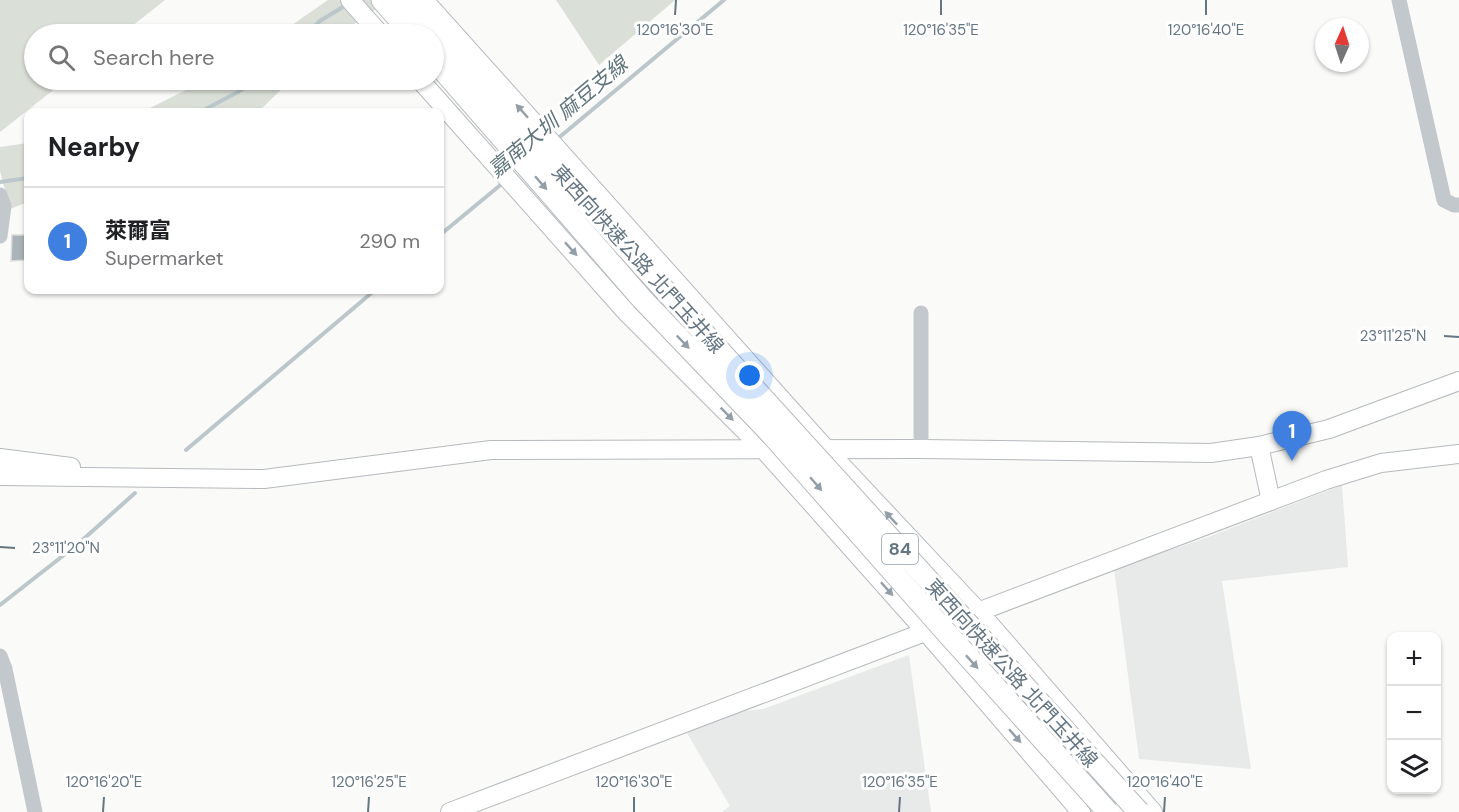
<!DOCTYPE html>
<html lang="en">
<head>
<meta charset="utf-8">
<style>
  body { margin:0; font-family:"DM Sans","Noto Sans TC",sans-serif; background:#f2f2f2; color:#202124 }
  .controls { position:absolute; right:18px; bottom:18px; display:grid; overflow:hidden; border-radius:12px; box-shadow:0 2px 4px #0004 }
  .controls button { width:54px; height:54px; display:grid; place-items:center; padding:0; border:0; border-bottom:2px solid #e0e0e0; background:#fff; color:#202124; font:30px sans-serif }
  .compass { position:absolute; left:1315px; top:18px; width:54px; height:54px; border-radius:50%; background:#fff; box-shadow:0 2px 4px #0004; rotate:3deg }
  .you { position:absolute; left:750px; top:376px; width:21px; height:21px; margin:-15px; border:4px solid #fff; border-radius:50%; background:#1a73e8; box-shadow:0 0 0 9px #1a73e833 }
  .badge { display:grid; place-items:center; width:39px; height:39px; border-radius:50%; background:#7c3aed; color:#fff; font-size:20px; font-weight:700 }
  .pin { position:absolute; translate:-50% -50px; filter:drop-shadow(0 2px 3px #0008) }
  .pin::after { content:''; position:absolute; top:32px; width:21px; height:18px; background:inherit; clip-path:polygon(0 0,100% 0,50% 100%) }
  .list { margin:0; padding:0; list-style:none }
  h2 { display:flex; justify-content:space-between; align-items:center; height:78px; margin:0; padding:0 24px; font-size:26px }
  h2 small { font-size:20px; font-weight:400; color:#757577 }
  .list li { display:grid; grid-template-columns:39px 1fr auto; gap:18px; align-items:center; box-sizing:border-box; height:108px; padding:0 24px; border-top:2px solid #e0e0e0 }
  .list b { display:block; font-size:22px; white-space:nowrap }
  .list p { margin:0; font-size:20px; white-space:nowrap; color:#757577 }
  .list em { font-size:20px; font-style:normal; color:#757577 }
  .icon { flex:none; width:33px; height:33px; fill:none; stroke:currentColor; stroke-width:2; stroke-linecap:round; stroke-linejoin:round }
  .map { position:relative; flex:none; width:1459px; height:812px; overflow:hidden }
  .search { position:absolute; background:#fff; box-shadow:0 2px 4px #0004; left:24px; top:24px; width:420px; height:66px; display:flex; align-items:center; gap:15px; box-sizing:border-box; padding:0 21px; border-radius:33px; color:#757577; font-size:22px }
  .panel { position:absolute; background:#fff; box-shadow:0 2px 4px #0004; left:24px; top:108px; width:420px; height:186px; border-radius:12px }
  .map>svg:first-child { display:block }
  .built { fill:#e8e9e9 }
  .green { fill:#dadfd7 }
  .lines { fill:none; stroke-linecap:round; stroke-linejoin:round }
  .stream { stroke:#bbc7cb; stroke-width:4 }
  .building { fill:#aab3b9; stroke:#dcdcda; stroke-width:1.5 }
  .major-casing { stroke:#b5babe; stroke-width:20 }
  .highway-casing { stroke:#b4b9bd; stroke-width:23 }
  .minor { stroke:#c3c8cc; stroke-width:15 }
  .major { stroke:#fff; stroke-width:18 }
  .highway { stroke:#fff; stroke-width:21 }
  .highway-bridge-casing { stroke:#b4b9bd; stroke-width:23; stroke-linecap:butt }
  .highway-bridge { stroke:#fff; stroke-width:21 }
  .oneway { fill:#939fa8 }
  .ticks { fill:none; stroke:#657683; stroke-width:2 }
  .labels { text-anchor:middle; stroke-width:6; stroke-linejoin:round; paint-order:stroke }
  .shield { fill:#fff; stroke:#939fa8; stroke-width:1.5 }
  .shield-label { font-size:18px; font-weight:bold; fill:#657683 }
  .street-label { font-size:20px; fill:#657683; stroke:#fff }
  .water-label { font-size:21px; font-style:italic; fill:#60757c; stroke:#fff }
  .ticks-label { font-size:15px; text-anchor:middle; fill:#657683; stroke:#fff; stroke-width:6; stroke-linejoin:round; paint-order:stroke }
</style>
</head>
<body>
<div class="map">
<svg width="1459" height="812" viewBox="0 0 1459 812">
  <rect width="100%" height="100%" fill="#fafaf8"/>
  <g class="built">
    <polygon points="1342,485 1348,567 1222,581 1251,769 1139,759 1114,569 1203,539"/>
    <polygon points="909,655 931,812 722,812 730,806 678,718 763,709"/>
  </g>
  <g class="green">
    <polygon points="0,0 165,0 122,34 34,34 34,80 66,80 0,132"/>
    <polygon points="328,0 390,0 339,34 279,34"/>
    <polygon points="556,0 675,0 599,65"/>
    <polygon points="206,80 291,80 258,112 142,112"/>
    <polygon points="28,143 28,202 10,209 0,171 0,147"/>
  </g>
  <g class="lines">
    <g class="stream">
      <polyline points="306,34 320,21 346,5"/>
      <polyline points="200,112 238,92 255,80"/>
      <polyline points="556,140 724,0"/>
      <polyline points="0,182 28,178"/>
      <polyline points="440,235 504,182"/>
      <polyline points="186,450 375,290"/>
      <polyline points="0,605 78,544 135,493"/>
    </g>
  </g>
  <polygon class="building" points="12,235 28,235 28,260 11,261"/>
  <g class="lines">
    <defs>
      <g id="major">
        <polyline points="350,0 380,34"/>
        <polyline points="424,0 827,450 979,612 1153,812"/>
        <polyline points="420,80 627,313 765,451 927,633 1081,812"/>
        <polyline points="1259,446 1271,501"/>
        <polyline points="0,458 71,467"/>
        <polyline points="0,476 264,479 491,450 921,449 1211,453 1259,446 1329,429 1459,381"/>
        <polyline points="450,812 1326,480 1381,463 1459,454"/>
      </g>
      <g id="highway">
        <polyline points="382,0 412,34"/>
        <polyline points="403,0 661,286"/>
        <polyline points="434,60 642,299"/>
      </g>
    </defs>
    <use href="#major" class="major-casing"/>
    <use href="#highway" class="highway-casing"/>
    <g class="minor">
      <polyline points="1399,0 1444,200 1454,205 1459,205"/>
      <polyline points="0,195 4,206 0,236"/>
      <polyline points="921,313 921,449"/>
      <polyline points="0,656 5,669 35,812"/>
    </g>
    <use href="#major" class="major"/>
    <use href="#highway" class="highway"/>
    <defs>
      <g id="highway-bridge">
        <polyline points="661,286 1139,812"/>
        <polyline points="642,299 772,435 945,631 1108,812"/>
      </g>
    </defs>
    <use href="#highway-bridge" class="highway-bridge-casing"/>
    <use href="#highway-bridge" class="highway-bridge"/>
  </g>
  <defs><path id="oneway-solid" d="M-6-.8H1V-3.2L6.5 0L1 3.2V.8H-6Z" transform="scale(1.5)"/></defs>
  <g class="oneway">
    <use href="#oneway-solid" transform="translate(522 111) rotate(-132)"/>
    <use href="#oneway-solid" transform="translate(541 183) rotate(49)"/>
    <use href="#oneway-solid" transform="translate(571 249) rotate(48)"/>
    <use href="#oneway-solid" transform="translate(683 342) rotate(46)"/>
    <use href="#oneway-solid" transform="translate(727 414) rotate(45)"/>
    <use href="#oneway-solid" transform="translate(816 484) rotate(49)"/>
    <use href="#oneway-solid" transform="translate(891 518) rotate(-133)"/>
    <use href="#oneway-solid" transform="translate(887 589) rotate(48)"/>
    <use href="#oneway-solid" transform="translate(972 662) rotate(48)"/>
    <use href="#oneway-solid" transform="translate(1015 736) rotate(49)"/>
  </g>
  <path class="ticks" d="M675,15L676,0M941,15V0M1206,15V0M1444,336L1459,337M0,547L15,548M103,812L104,797M368,812L369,797M634,812V797M899,812L900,797M1164,812L1165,797"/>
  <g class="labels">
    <rect class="shield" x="882" y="534" width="36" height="30" rx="4.5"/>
    <g class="shield-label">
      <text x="900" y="555">84</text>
    </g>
    <g class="street-label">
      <text transform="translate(638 259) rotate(48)" y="7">東西向快速公路 北門玉井線</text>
      <text transform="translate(1012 673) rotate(48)" y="7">東西向快速公路 北門玉井線</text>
    </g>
    <g class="water-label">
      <text transform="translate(558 117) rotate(-40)" y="7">嘉南大圳 麻豆支線</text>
    </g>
  </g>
  <g class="ticks-label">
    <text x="675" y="35">120°16'30"E</text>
    <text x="941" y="35">120°16'35"E</text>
    <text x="1206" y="35">120°16'40"E</text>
    <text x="1393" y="341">23°11'25"N</text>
    <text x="66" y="553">23°11'20"N</text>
    <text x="104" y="787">120°16'20"E</text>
    <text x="369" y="787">120°16'25"E</text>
    <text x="634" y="787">120°16'30"E</text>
    <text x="900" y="787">120°16'35"E</text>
    <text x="1165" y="787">120°16'40"E</text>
  </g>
</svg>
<div class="controls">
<button>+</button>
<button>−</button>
<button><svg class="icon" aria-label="layers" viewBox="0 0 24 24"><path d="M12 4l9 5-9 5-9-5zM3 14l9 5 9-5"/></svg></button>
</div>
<svg class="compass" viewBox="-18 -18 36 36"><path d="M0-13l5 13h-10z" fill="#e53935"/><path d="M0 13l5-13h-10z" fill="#757577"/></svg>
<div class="you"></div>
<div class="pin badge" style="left:1292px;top:461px;background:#3f7fe0">1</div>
<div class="search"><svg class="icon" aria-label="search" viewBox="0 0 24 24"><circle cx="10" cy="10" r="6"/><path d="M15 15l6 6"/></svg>Search here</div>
<section class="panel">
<h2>Nearby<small></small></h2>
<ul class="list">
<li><span class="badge" style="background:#3f7fe0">1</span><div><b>萊爾富</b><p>Supermarket</p></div><em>290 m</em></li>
</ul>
</section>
</div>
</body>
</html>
